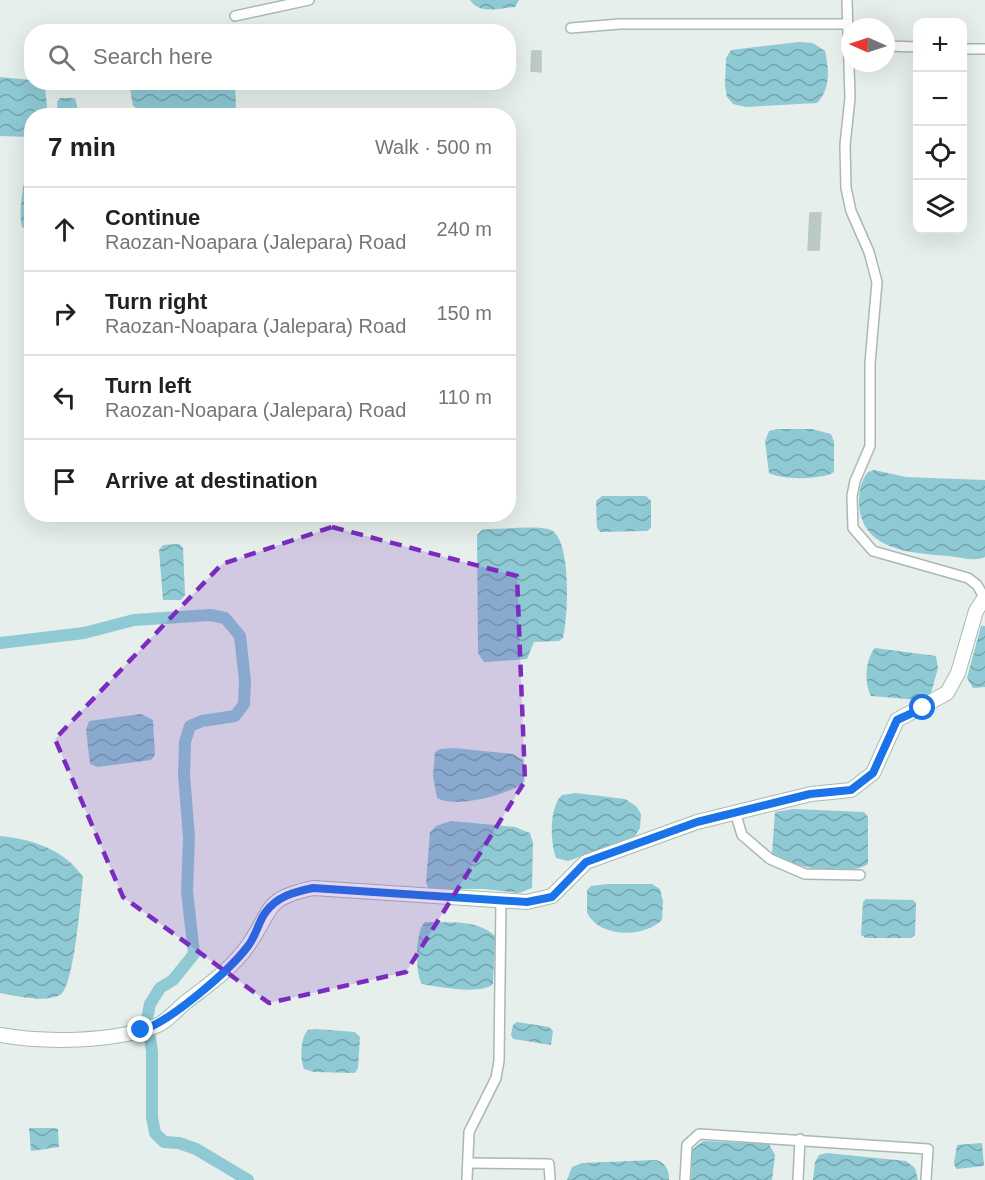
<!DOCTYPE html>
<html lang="en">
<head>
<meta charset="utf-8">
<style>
  body { margin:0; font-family:Helvetica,sans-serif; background:#f2f2f2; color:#202124 }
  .controls { position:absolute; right:18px; top:18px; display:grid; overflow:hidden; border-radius:12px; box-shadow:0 6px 24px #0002 }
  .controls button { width:54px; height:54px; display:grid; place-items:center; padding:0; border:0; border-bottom:2px solid #e0e0e0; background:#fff; color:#202124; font:30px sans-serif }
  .compass { position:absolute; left:841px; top:18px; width:54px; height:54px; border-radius:50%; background:#fff; box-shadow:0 6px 24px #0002; rotate:273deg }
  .stop { position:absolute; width:18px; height:18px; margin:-14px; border:4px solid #1a73e8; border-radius:50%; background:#fff }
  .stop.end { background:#1a73e8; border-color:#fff; box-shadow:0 2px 6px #0008 }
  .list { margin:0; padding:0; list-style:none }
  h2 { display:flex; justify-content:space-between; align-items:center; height:78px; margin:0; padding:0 24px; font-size:26px }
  h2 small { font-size:20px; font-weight:400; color:#757577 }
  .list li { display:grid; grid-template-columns:39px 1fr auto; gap:18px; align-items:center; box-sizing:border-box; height:84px; padding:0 24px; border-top:2px solid #e0e0e0 }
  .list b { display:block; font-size:22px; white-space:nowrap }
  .list p { margin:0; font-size:20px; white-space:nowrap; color:#757577 }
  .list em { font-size:20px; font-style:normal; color:#757577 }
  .icon { flex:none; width:33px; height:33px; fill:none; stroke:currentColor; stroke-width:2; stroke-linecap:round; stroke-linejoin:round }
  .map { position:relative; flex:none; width:985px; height:1180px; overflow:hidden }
  .search { position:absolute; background:#fff; box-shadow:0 6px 24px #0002; left:24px; top:24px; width:492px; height:66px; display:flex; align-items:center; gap:15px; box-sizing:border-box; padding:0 21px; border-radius:24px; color:#757577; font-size:22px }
  .panel { position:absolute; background:#fff; box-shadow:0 6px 24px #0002; left:24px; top:108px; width:492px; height:414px; border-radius:24px }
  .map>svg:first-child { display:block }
  .water { fill:url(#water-waves) }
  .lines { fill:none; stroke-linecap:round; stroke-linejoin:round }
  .canal { stroke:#8ec9d4; stroke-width:12 }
  .building { fill:#bbcac4; stroke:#b8c9c2; stroke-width:1.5 }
  .street-casing { stroke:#a8b8b2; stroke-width:12 }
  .secondary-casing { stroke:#a4bbb3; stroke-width:16 }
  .street { stroke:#fff; stroke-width:9 }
  .secondary { stroke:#fff; stroke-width:14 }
  .route { stroke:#1a73e8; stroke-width:8 }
  .marked { fill:#7b2cbf; fill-opacity:0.2; stroke:#7b2cbf; stroke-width:4.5; stroke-dasharray:12 8; stroke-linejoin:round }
</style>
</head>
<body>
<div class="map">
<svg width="985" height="1180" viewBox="0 0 985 1180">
  <defs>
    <pattern id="water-waves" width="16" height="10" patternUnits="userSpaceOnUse" patternTransform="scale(1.5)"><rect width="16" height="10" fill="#8ec9d4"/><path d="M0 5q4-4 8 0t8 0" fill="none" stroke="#74a5ad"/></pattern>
  </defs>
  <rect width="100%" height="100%" fill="#e6efeb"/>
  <g class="water">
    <path d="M470,0H519L515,7C499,8 480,15 470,0Z"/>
    <path d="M799,42L813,43L825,51C829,70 831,88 817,103L746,107L733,104L727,97L725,86L726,58L731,50Z"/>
    <polygon points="0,77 31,80 32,82 42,83 45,88 48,115 32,116 31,137 0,136"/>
    <path d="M129,83H235L236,107C224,120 160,112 141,111L133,106Z"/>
    <polygon points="60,98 75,98 79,115 58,115 57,102"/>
    <path d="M31,164V232L22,227C18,214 23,174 31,164Z"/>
    <path d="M777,429H812L831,434L834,442V472C823,480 781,480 769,473L765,441L769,431Z"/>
    <path d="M874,470L906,477L985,480V557C975,562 959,557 948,556C912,553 860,551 859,502C859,491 861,481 868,472Z"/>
    <polygon points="602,496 646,496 651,501 651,528 647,531 600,532 597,528 596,501"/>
    <path d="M490,529C505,529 538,525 551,530C572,540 568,617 563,638L559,641L534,642L527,659L488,662H484L478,653L477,535L482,530Z"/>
    <polygon points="179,544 183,548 185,595 181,600 163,600 159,550 163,545"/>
    <polygon points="981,626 985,626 985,687 973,688 967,678"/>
    <path d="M875,648L936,656L938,668L931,693L920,700L871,696C864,683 865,660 875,648Z"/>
    <polygon points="141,714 153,720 155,755 151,760 98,767 90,764 86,730 89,721"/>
    <path d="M454,748L513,754L523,760L525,771L523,784C505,795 456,809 437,798L433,776L435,752L440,749Z"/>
    <path d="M576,793L625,799L636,806L641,814L640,828L635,836L621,842L568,861L556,858C550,842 549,807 562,795Z"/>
    <path d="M794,809L864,812L868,817V864C850,877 789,868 772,854L775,812Z"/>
    <polygon points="451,821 515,827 530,833 533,843 532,888 519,893 486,889 429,889 426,883 430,832 436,826"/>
    <path d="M0,836C32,839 64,849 83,877C81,896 74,988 60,995C44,1003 17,996 0,993Z"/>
    <path d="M608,884H652L660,889L663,901L662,920C643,938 600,938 587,913V890L591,886Z"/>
    <polygon points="866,899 913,900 916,903 915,935 911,938 866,938 861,935 863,902"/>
    <path d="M425,922C449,923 477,919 495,936L493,984C481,995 438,987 422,984C415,974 415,930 425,922Z"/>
    <polygon points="517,1022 549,1027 553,1031 551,1045 513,1039 511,1035 513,1025"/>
    <path d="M315,1029L355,1032L360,1037L358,1068L355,1073L314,1072L304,1069C300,1060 300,1038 308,1030Z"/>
    <polygon points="29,1128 55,1128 58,1129 59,1147 31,1151"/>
    <polygon points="703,1141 769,1144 775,1155 772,1180 691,1180 692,1150"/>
    <polygon points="982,1143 984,1166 956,1169 954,1163 957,1145"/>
    <polygon points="827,1153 906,1161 915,1168 918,1180 813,1180 815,1162 819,1155"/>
    <path d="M656,1160C666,1163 669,1170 669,1180H567L572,1167L582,1163Z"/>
  </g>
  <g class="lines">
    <polyline class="canal" points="0,643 84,633 134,620 210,615 225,618 240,636 245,681 244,704 235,716 202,721 190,726 185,742 184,774 189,838 187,891 194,954 173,980 160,988 150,1004 147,1019 152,1052 152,1117 155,1133 164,1142 179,1143 196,1149 248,1180"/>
  </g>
  <g class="building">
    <polygon points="532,51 541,51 541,72 531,71"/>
    <polygon points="810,213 821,213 819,250 808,250"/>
  </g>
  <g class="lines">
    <defs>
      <g id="street">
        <polyline points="847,0 850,98 845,145 846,188 851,211 869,252 877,282 870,363 870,446 855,481 852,496 853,528 873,551 968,578 977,585 984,597"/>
        <polyline points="235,16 309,0"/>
        <polyline points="571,28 620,24 848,24"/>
        <polyline points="886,46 918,47"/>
        <polyline points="962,49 985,49"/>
        <polyline points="735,812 742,835 770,859 805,874 860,875"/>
        <polyline points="468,1163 549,1164 550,1180"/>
        <polyline points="467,1180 469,1132 496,1078 499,1061 501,901"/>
        <polyline points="685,1180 687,1145 699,1134 928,1149 926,1180"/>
        <polyline points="798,1180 800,1139"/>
      </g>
      <path id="secondary" d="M0,1035C45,1043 110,1042 153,1027C165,1024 176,1010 186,1002C208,985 233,968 249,944C274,908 263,899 313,888L527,902L552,896L586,862L697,822L811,794L851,790L873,773L897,720L947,693L958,673L976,611L985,597"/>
    </defs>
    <use href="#street" class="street-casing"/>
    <use href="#secondary" class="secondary-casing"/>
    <use href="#street" class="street"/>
    <use href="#secondary" class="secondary"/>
  </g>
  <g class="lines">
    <path class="route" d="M141,1030C168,1024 231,969 248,946C256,936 258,923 265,913C277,896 294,892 313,888L527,902L552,897L586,862L697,822L810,794L851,790L873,773L897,720L923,708"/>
  </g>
  <path class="marked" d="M332,527L517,576L525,781L406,972L269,1003L123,897L55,739L222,564Z"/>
</svg>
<div class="controls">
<button>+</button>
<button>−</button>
<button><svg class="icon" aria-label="locate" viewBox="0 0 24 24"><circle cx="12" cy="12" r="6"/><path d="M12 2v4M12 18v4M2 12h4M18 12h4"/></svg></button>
<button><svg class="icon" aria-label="layers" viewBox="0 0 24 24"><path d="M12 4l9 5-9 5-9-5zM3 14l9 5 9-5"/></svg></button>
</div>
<svg class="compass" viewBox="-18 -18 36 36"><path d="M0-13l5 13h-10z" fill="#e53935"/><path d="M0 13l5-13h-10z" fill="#757577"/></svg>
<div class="stop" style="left:923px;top:708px"></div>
<div class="stop end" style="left:141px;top:1030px"></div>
<div class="search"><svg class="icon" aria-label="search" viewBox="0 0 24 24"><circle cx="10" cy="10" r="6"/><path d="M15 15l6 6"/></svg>Search here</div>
<section class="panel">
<h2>7 min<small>Walk · 500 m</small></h2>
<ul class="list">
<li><svg class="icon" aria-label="ahead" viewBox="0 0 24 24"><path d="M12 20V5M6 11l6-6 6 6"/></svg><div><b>Continue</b><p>Raozan-Noapara (Jalepara) Road</p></div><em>240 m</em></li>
<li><svg class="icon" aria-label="right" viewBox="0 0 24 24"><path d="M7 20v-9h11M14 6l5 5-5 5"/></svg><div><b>Turn right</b><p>Raozan-Noapara (Jalepara) Road</p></div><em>150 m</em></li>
<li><svg class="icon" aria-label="left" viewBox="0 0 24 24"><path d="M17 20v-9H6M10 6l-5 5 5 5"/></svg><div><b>Turn left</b><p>Raozan-Noapara (Jalepara) Road</p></div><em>110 m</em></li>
<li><svg class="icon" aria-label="arrive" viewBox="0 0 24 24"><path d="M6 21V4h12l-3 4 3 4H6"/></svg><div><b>Arrive at destination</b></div></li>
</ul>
</section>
</div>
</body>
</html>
